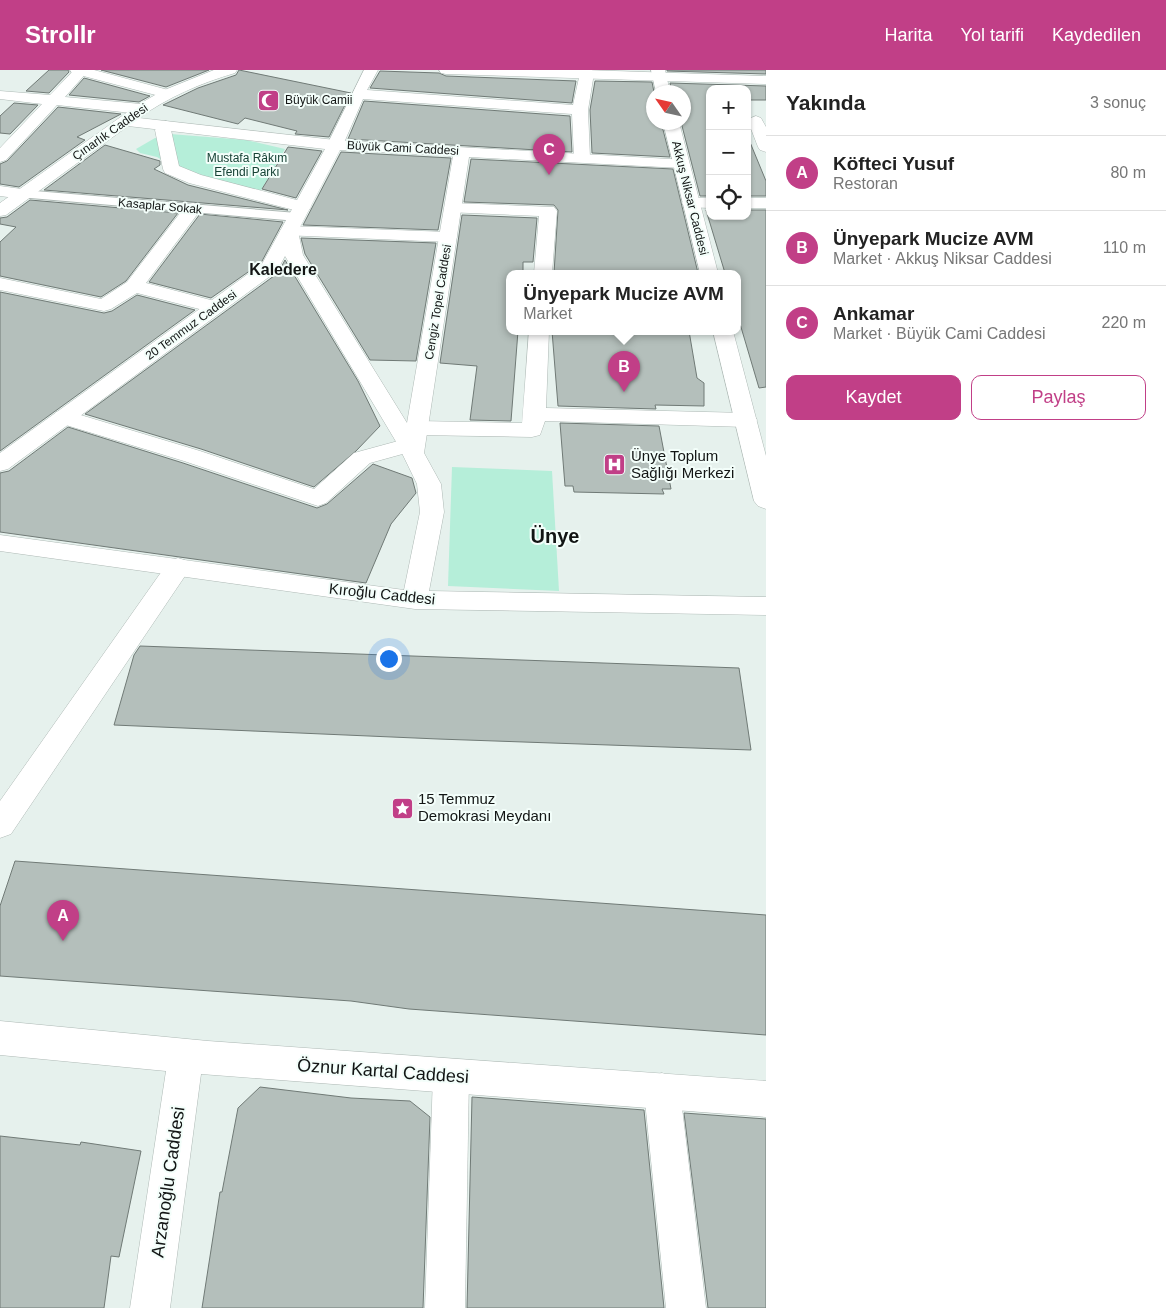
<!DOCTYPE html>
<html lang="tr">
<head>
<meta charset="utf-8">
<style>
  body { margin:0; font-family:Helvetica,sans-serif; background:#f6f6f6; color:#222 }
  .controls { position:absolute; right:15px; top:15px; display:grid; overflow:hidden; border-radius:10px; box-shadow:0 1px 4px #0004 }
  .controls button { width:45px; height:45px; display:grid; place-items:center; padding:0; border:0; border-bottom:1px solid #e0e0e0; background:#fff; color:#222; font:25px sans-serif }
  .compass { position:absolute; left:646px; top:15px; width:45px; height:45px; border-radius:50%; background:#fff; box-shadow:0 1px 4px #0004; rotate:304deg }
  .you { position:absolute; left:388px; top:588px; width:18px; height:18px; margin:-12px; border:4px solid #fff; border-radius:50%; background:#1a73e8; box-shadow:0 0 0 8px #1a73e833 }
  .badge { display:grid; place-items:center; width:32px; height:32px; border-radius:50%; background:#c13f87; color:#fff; font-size:16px; font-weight:700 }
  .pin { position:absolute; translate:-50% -41px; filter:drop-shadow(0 1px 2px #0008) }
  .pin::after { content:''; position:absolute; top:26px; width:18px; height:15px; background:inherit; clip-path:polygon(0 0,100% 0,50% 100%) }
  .popup { position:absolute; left:506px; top:200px; width:235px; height:65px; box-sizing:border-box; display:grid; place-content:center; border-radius:10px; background:#fff; filter:drop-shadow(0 1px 4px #0005); font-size:16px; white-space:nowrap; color:#767676 }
  .popup b { font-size:19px; color:#222 }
  .popup::after { content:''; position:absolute; left:50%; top:100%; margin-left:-10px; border:10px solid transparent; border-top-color:#fff }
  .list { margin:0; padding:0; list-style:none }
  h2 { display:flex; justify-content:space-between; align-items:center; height:65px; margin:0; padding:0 20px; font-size:21px }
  h2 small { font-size:16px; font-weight:400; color:#767676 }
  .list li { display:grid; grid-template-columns:32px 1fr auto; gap:15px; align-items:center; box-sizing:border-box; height:75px; padding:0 20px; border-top:1px solid #e0e0e0 }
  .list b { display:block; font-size:19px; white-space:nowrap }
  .list p { margin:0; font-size:16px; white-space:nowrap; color:#767676 }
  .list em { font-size:16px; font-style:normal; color:#767676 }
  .actions { display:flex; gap:10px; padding:15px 20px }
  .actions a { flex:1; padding:11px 0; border:1px solid #c13f87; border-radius:10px; text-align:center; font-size:18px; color:#c13f87 }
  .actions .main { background:#c13f87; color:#fff }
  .icon { flex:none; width:28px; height:28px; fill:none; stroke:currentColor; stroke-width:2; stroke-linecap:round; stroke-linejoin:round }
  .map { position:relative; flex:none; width:766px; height:1238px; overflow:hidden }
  header { display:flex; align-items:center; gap:30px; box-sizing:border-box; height:70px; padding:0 25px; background:#c13f87; color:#fff }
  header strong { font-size:24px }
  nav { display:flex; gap:28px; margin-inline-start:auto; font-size:18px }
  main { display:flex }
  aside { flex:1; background:#fff }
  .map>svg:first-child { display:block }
  .green { fill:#b5eed9 }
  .building { fill:#b4bfbb; stroke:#707a76 }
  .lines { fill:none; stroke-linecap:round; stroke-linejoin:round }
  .service-casing { stroke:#aeb9b5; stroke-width:2 }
  .pedestrian-casing { stroke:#aeb9b5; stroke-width:1 }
  .minor-casing { stroke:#aeb9b5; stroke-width:1 }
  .tertiary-casing { stroke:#aeb9b5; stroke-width:1 }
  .primary-casing { stroke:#aeb9b5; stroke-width:1 }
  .service { fill:#fff; fill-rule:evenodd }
  .pedestrian { fill:#fff; fill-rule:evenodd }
  .minor { fill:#fff; fill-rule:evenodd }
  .tertiary { fill:#fff; fill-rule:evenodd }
  .primary { fill:#fff; fill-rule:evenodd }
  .labels { text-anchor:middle; stroke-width:4; stroke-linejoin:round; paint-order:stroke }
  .far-poi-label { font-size:12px; fill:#121514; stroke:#f3fefa; text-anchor:start }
  .far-street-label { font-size:12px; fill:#121514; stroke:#f3fefa }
  .far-park-label { font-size:12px; fill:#164235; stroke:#f3fefa }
  .poi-label { font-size:15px; fill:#121514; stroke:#f3fefa; text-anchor:start }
  .street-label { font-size:15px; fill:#121514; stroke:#f3fefa }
  .far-district-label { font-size:16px; font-weight:bold; fill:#121514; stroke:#f3fefa }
  .near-street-label { font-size:18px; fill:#121514; stroke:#f3fefa }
  .district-label { font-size:20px; font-weight:bold; fill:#121514; stroke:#f3fefa }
</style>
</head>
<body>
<header>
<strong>Strollr</strong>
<nav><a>Harita</a><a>Yol tarifi</a><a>Kaydedilen</a></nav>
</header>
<main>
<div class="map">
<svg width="766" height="1238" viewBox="0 0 766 1238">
  <rect width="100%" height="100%" fill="#e6f1ed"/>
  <g class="green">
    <polygon points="170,64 246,70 285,79 260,122 174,97 157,87 140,83 136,79 155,68"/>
    <polygon points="452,397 552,401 559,521 448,516"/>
  </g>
  <g class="building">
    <polygon points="49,0 68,0 69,2 49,23 26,21"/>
    <polygon points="101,0 209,0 166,17"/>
    <polygon points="239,0 351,23 329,67 295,64 297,61 245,48 238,54 163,35 198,18 236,5"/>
    <polygon points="667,0 766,0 766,4 667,1"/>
    <polygon points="380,1 439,3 446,6 576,11 572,33 370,18"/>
    <polygon points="84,8 150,26 139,32 69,25"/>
    <polygon points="595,11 652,12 654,22 654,52 661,52 670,87 592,83 590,40"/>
    <polygon points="670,13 766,16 766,30 747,30 747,19 710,19 710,126 700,126 681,52 684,52 684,22 672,22"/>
    <polygon points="364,31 570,46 572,82 348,69"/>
    <polygon points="14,33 38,35 10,64 0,63 0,46"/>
    <polygon points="58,37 121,44 77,67 85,70 19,117 0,114 0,94 7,91"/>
    <polygon points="747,65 766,111 766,126 747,126"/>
    <polygon points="105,75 160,91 160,95 154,99 188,115 288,140 44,120"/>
    <polygon points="288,77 322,81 296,128 262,119"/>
    <polygon points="341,82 451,88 438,160 303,155"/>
    <polygon points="471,89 673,99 698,203 554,203 558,140 554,135 464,132"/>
    <polygon points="30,130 178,143 126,211 101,227 0,206 0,172 16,157 0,154 0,148 7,147"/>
    <polygon points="706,140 710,140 710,146 747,146 747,140 766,140 766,317 759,318 738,247 738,203 725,203"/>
    <polygon points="200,144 283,152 261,193 211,228 149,212"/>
    <polygon points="462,145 537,148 533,192 523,192 523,203 510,203 510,261 518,261 511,351 470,350 477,296 440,293"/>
    <polygon points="301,168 436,173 416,291 370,290 305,184"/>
    <polygon points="285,190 358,311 380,356 356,381 314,417 201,379 85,344 278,203"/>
    <polygon points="0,222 104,243 112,241 137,225 195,240 0,381"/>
    <polygon points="552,261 689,261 697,308 704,313 704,336 655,335 656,339 558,336"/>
    <polygon points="560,353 659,356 671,419 662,419 664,424 574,422 573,416 565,416"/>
    <polygon points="68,357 183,393 317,438 327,434 373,394 412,408 416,423 391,454 366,513 0,462 0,403 9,401"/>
    <polygon points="140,576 739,598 751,680 438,669 114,655 134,585"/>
    <polygon points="15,791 766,845 766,965 409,939 351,931 0,906 0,836"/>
    <polygon points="260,1017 351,1028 410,1031 430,1047 423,1238 202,1238 220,1122 222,1122 238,1038"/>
    <polygon points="472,1027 644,1040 664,1238 467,1238"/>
    <polygon points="684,1043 766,1049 766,1238 708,1238"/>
    <polygon points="0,1066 80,1075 81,1072 141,1081 119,1187 111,1186 104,1238 0,1238"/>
  </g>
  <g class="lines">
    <defs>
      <polygon id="service" points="23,120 297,143 303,147 297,151 19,127 17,124"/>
      <g id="pedestrian">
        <polygon points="70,0 94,0 172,21 174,24 172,27 167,28 72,3"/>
        <polygon points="166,51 172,53 174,56 171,60 179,96 201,105 308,133 311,137 308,141 302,142 189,113 165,103 163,99 155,60 160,53"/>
      </g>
      <g id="minor">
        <polygon points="74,0 88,1 65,27 141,34 146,36 149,39 146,42 141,44 57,35 6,90 0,92 0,78 42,34 0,29 0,21 50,25"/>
        <polygon points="364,0 378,0 367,20 573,35 580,3 582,0 592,0 594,3 588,40 590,88 588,91 576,91 574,88 572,44 363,29 343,75 341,78 329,78 327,75"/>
        <polygon points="756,46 761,48 766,57 766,82 760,80 758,77 748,51 751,48"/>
        <polygon points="0,116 29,120 32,124 29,128 23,129 0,126"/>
        <polygon points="691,128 710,128 710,138 685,137 682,133 685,129"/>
        <rect x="747" y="128" width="19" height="10"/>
        <polygon points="193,133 199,134 202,138 146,213 222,233 225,237 222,241 215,243 137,223 111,239 104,241 0,220 0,208 101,229 127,212 187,134"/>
        <polygon points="453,133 554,137 557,141 552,203 534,203 539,146 447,142 444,138 447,134"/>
        <polygon points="289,156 448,162 454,163 457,167 454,171 448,172 283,165 280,161 283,157"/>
        <polygon points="529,261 549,261 546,338 746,343 754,345 757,350 754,355 746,357 545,351 540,365 532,367 417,365 409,363 406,358 409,353 417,351 522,353"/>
        <polygon points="64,340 200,381 314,419 354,383 409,368 417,370 420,375 417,380 370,393 326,433 318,436 184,391 56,352 53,347 56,342"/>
        <polygon points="178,488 187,491 190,497 187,503 11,764 0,768 0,731 169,491"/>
        <polygon points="451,989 464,994 469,1006 465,1238 425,1238 433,1006 438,994"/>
        <polygon points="662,1003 675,1008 680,1021 706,1238 666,1238 644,1021 649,1008"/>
      </g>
      <g id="tertiary">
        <path d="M214,0H237L235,3C201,13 168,27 139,48L335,70L687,90L689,93L687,96L681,98L469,87L424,383L441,414L444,442L429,521L766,527V545L415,539L0,481V465L404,520L420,442L417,414L398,375L285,186L277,201L8,399L0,401V383L262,194L325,79L128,56L6,145L0,146V133L136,36L162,21ZM340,80L453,86L407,353L303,185L298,161Z"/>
        <polygon points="439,0 585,0 766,6 766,14 446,4 441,3"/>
        <polygon points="0,951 208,971 766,1011 766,1047 201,1004 170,1238 130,1238 166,1001 0,985"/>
      </g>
      <g id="primary">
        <polygon points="651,0 665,0 670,22 656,22"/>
        <polygon points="663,52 679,52 718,203 700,203"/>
        <polygon points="713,261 733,261 766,386 766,439 758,436 754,431"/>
      </g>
    </defs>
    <use href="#service" class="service-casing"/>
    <use href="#pedestrian" class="pedestrian-casing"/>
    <use href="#minor" class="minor-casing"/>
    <use href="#tertiary" class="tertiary-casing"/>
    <use href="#primary" class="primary-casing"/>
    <use href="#service" class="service"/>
    <use href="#pedestrian" class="pedestrian"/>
    <use href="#minor" class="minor"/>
    <use href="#tertiary" class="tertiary"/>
    <use href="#primary" class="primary"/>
  </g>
  <defs>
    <symbol id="mosque-square" viewBox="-11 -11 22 22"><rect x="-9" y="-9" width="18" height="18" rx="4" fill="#c13f87" stroke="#f3fefa"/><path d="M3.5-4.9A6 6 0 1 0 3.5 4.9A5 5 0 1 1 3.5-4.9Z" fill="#fff"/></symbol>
    <symbol id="hospital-square" viewBox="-11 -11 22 22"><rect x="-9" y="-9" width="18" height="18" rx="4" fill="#c13f87" stroke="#f3fefa"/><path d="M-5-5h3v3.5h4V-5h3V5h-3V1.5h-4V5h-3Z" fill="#fff"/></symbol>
    <symbol id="sight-square" viewBox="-11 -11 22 22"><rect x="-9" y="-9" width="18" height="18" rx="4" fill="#c13f87" stroke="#f3fefa"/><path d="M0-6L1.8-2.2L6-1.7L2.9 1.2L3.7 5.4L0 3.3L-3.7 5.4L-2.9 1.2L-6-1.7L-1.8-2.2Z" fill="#fff"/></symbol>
  </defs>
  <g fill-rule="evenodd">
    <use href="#mosque-square" x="256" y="18" width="25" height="25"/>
    <use href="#hospital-square" x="602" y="382" width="25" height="25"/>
    <use href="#sight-square" x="390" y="726" width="25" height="25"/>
  </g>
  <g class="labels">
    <g class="far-poi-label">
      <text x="285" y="34">Büyük Camii</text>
    </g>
    <g class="far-street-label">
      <text transform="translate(110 62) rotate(-35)" y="4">Çınarlık Caddesi</text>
      <text transform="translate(403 78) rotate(3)" y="4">Büyük Cami Caddesi</text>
      <text transform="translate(690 128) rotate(76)" y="4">Akkuş Niksar Caddesi</text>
      <text transform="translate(160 136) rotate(5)" y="4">Kasaplar Sokak</text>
      <text transform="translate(438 232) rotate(-81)" y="4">Cengiz Topel Caddesi</text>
      <text transform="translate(191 255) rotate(-36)" y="4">20 Temmuz Caddesi</text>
    </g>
    <g class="far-park-label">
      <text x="247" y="92">Mustafa Râkım<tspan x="247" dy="14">Efendi Parkı</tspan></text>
    </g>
    <g class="poi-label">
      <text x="631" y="391">Ünye Toplum<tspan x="631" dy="17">Sağlığı Merkezi</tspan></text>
      <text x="418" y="734">15 Temmuz<tspan x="418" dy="17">Demokrasi Meydanı</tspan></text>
    </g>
    <g class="street-label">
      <text transform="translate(382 524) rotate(6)" y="5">Kıroğlu Caddesi</text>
    </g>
    <g class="far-district-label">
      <text x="283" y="205">Kaledere</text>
    </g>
    <g class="near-street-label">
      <text transform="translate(383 1001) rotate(4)" y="6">Öznur Kartal Caddesi</text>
      <text transform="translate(168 1112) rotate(-82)" y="6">Arzanoğlu Caddesi</text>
    </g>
    <g class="district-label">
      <text x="555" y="473">Ünye</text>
    </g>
  </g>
</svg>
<div class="controls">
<button>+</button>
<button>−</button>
<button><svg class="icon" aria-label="locate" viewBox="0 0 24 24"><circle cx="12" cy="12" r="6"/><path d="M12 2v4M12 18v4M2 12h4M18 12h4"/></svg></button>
</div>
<svg class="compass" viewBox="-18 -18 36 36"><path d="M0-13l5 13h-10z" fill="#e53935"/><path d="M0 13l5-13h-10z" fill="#767676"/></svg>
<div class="you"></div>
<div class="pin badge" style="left:63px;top:871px">A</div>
<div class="pin badge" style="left:624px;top:322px">B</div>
<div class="popup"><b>Ünyepark Mucize AVM</b>Market</div>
<div class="pin badge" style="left:549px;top:105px">C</div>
</div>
<aside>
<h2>Yakında<small>3 sonuç</small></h2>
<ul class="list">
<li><span class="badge">A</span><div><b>Köfteci Yusuf</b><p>Restoran</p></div><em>80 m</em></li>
<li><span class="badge">B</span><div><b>Ünyepark Mucize AVM</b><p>Market · Akkuş Niksar Caddesi</p></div><em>110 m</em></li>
<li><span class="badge">C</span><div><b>Ankamar</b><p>Market · Büyük Cami Caddesi</p></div><em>220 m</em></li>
</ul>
<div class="actions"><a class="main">Kaydet</a><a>Paylaş</a></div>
</aside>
</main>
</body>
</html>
